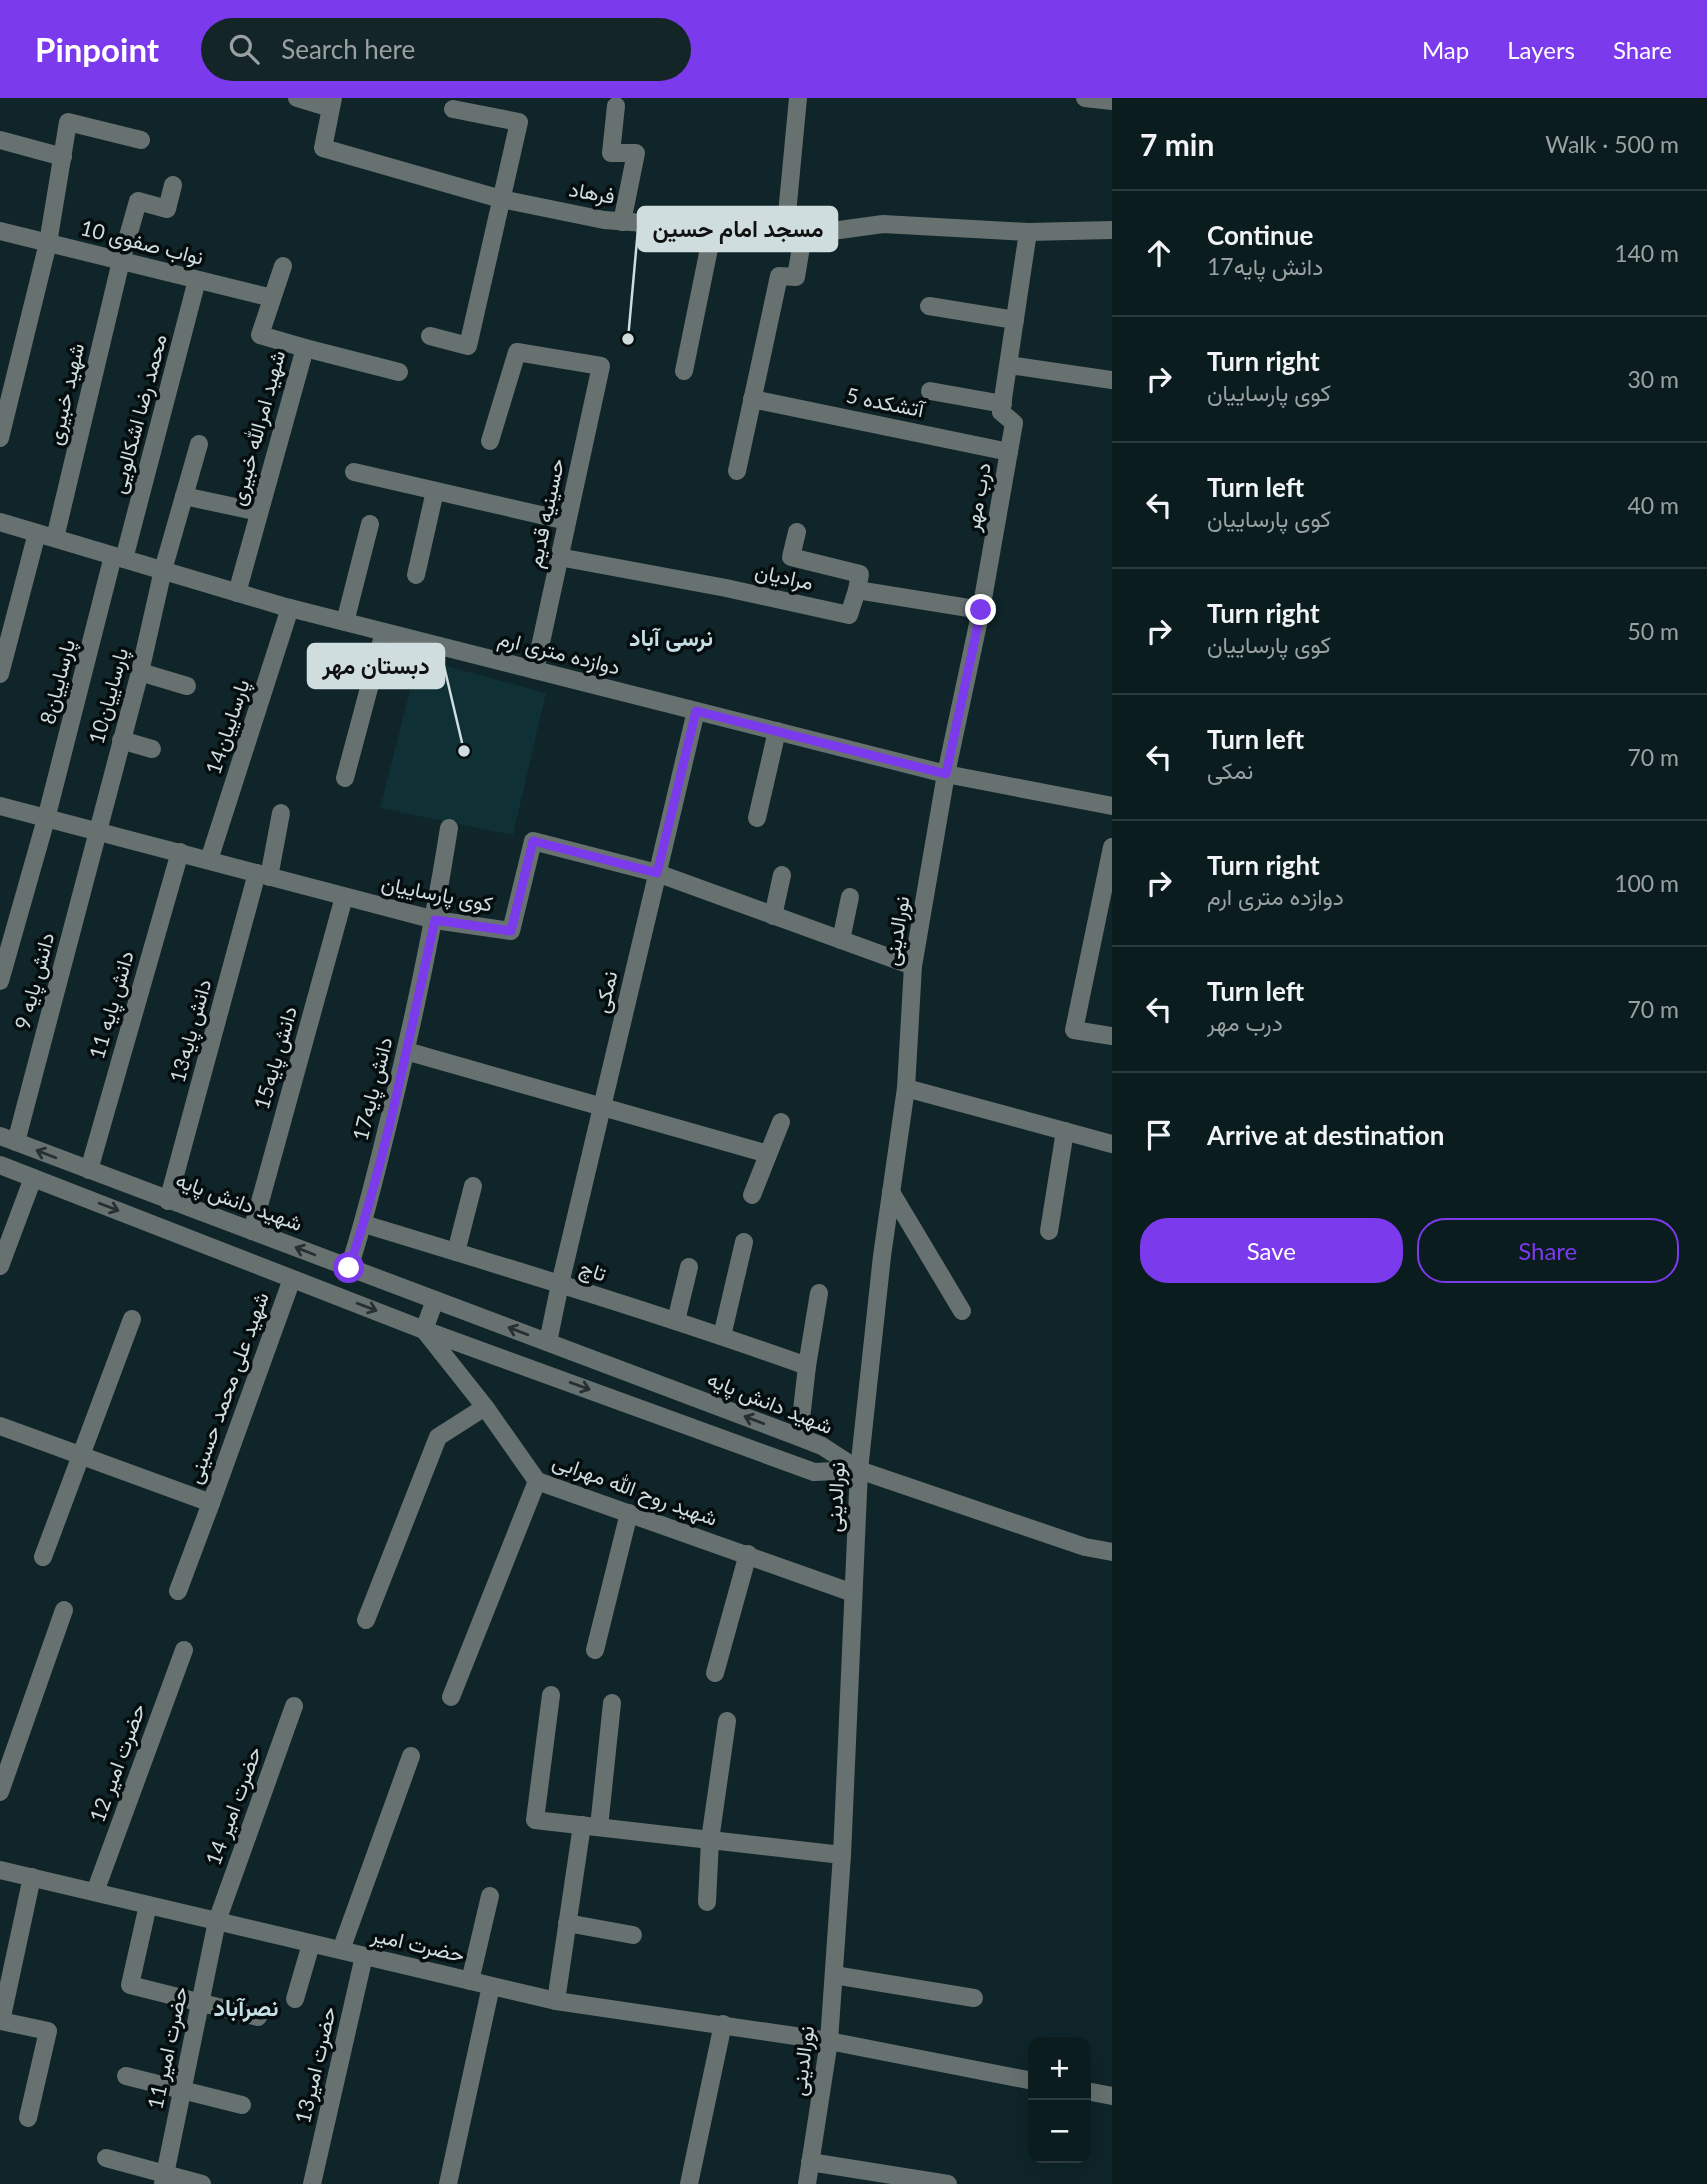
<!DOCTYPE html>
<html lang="en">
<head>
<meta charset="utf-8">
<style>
  body { margin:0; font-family:Lato,Vazirmatn,sans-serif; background:#142528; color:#f1f3f6 }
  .controls { position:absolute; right:21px; bottom:21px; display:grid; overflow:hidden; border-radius:14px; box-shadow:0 7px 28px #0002 }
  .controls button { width:63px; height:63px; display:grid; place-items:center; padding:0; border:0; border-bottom:2px solid #2b3a3d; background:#0b1c1f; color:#f1f3f6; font:35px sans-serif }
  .stop { position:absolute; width:21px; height:21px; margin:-16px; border:5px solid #7c3aed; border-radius:50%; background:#fff }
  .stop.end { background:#7c3aed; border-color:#fff; box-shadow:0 2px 7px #0008 }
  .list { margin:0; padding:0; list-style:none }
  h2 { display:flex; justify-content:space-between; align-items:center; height:91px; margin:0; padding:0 28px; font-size:30px }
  h2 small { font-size:23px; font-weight:400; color:#9aa1a4 }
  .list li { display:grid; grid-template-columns:46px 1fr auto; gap:21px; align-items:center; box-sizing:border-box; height:126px; padding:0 28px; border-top:2px solid #2b3a3d }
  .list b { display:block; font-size:26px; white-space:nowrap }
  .list p { margin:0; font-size:23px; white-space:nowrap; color:#9aa1a4 }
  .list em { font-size:23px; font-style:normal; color:#9aa1a4 }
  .actions { display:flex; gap:14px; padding:21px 28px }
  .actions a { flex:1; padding:16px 0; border:2px solid #7c3aed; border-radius:28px; text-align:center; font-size:24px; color:#7c3aed }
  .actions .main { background:#7c3aed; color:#fff }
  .icon { flex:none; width:38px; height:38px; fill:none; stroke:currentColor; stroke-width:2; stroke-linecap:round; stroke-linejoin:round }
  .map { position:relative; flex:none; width:1112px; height:2086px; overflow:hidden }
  header { display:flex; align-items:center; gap:42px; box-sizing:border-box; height:98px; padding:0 35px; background:#7c3aed; color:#fff }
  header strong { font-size:33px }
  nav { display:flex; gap:38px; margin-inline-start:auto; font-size:24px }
  .search { width:490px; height:63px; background:#142528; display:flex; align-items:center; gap:18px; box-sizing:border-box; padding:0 24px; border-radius:38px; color:#9aa1a4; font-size:26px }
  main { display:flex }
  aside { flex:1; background:#0b1c1f }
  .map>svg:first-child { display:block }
  .built { fill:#0f3035 }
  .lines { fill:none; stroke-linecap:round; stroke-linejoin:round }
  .minor { stroke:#67716f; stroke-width:18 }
  .oneway { stroke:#273031 }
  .route { stroke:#7c3aed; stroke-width:9 }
  .labels { text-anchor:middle; stroke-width:7; stroke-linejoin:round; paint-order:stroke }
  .street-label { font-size:21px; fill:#d0dddf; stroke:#050d0f }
  .neighbourhood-label { font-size:23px; font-weight:bold; fill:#c4dee3; stroke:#050d0f }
  .leader { fill:none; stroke:#d0dddf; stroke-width:2.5 }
  .callout-dot { fill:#d0dddf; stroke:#050d0f; stroke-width:2.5 }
  .callout { fill:#d0dddf; stroke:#d0dddf; stroke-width:2.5 }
  .callout-label { font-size:23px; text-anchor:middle; font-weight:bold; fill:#111 }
</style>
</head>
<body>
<header>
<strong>Pinpoint</strong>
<div class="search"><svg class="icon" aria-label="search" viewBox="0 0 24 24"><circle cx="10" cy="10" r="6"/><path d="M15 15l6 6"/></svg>Search here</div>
<nav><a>Map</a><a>Layers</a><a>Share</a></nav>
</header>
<main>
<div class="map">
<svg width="1112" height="2086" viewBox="0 0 1112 2086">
  <rect width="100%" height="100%" fill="#0f2529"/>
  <polygon class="built" points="418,560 546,595 513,737 380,710"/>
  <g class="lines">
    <g class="minor">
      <polyline points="297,0 330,10"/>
      <polyline points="333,0 323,50 501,101 604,122 803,137 883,126 1028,134 1112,132"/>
      <polyline points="1085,0 1112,3"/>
      <polyline points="616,8 611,55 636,55 622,124"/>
      <polyline points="0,42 63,59"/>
      <polyline points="0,133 272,200"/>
      <polyline points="785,137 798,0"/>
      <polyline points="929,208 1015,222"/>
      <polyline points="430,238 468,248 519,24 453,11"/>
      <polyline points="305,250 399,274"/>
      <polyline points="1009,267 1112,282"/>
      <polyline points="684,273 713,131"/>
      <polyline points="930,293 1003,306"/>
      <polyline points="752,301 1009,354"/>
      <polyline points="0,340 48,145 68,24 141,42"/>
      <polyline points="490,343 517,254 601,268 535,572"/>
      <polyline points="737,373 779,178 796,179 803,137"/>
      <polyline points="354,374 567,423"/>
      <polyline points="184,398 259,414"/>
      <polyline points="0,424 282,508 946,676 1112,708"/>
      <polyline points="797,434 791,459 860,476 857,492"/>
      <polyline points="55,440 121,163 138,103 167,111 173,87"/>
      <polyline points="559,459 726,490 849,517 857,492 981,512"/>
      <polyline points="124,461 197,182"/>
      <polyline points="416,477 435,393"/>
      <polyline points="237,495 305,250 260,237 283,168"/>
      <polyline points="345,524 370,426"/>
      <polyline points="140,574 187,588"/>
      <polyline points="0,576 37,435"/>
      <polyline points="121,642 152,651"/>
      <polyline points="345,680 384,534"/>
      <polyline points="0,708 435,822 511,833 533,743 657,775 913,868"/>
      <polyline points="757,720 777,633"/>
      <polyline points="1112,749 1074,932 1112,938"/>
      <polyline points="209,762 290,510"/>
      <polyline points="269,779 281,715"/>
      <polyline points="773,818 782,777"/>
      <polyline points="841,842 850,799"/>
      <polyline points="0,883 46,721 113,458"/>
      <polyline points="406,953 768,1056"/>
      <polyline points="906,990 1112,1046"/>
      <polyline points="0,1038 799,1339 822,1348 859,1372 1085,1449 1112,1454"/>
      <polyline points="16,1044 140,574 163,472 199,346"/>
      <polyline points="0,1067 424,1232 814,1374 859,1372"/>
      <polyline points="89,1072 180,754"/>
      <polyline points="891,1094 962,1213"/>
      <polyline points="752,1097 781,1024"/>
      <polyline points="168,1103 257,775"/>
      <path d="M364,1126C512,1171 661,1216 807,1268"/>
      <polyline points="252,1133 344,799"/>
      <polyline points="1049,1133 1065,1033"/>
      <polyline points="456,1154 473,1088"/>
      <polyline points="0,1168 33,1080"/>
      <path d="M349,1170C366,1119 378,1066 391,1014C414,920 434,826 449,730"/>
      <polyline points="435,1202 424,1232 485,1309 537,1383 853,1495"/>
      <polyline points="676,1223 689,1169"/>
      <polyline points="722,1238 744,1144"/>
      <polyline points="548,1244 560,1186 696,613"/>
      <polyline points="0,1328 211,1405 292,1181"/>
      <polyline points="799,1339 807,1268 819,1195"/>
      <polyline points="43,1459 132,1221"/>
      <polyline points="178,1493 211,1405"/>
      <polyline points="366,1522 438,1339 485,1309"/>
      <polyline points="595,1552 629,1415"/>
      <polyline points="715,1575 748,1456"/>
      <polyline points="551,1597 535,1722 842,1757"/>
      <polyline points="451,1599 537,1383"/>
      <polyline points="0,1694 64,1512"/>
      <polyline points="599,1729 612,1605"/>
      <polyline points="0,1772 556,1903 829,1943 1033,1983"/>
      <polyline points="95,1794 184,1552"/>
      <polyline points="707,1804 710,1742 727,1623"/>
      <polyline points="148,1807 130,1887 258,1919"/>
      <polyline points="567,1825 633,1837"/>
      <polyline points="341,1852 411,1658"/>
      <polyline points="834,1877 974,1900"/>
      <polyline points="470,1883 490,1798"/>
      <polyline points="295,1901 311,1846"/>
      <polyline points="556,1903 582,1727"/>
      <polyline points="126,1978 242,2007"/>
      <polyline points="1086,1993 1112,1998"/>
      <polyline points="28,2020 48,1933 1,1923 32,1779"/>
      <polyline points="106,2060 202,2086"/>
      <polyline points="810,2064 948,2086"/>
      <polyline points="163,2086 217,1823 294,1608"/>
      <polyline points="312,2086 364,1858"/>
      <polyline points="448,2086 491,1888"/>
      <polyline points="689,2086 723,1926"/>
      <polyline points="807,2086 829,1943 842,1757 859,1372 882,1158 906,990 913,868 946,676 981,512 1014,325 1001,314 1028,134"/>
    </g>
  </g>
  <defs><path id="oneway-shaft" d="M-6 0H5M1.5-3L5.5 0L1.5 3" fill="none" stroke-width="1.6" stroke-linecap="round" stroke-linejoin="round" transform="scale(1.75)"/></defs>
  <g class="oneway">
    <use href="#oneway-shaft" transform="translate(46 1056) rotate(-159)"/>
    <use href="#oneway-shaft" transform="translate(109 1109) rotate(21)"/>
    <use href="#oneway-shaft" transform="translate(305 1153) rotate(-159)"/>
    <use href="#oneway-shaft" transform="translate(367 1209) rotate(21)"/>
    <use href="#oneway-shaft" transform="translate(518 1233) rotate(-159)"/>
    <use href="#oneway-shaft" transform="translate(580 1288) rotate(20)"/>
    <use href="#oneway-shaft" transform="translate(754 1322) rotate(-159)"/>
  </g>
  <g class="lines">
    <path class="route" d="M349,1170C387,1057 409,938 435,822L511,833L533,743L657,775L696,613L946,676L981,512"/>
  </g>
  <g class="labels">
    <g class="street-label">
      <text transform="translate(592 95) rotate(10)" y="7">فرهاد</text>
      <text transform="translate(142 145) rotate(14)" y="7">نواب صفوی 10</text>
      <text transform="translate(66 296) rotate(-77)" y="7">شهید خبیری</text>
      <text transform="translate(885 305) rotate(11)" y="7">آتشکده 5</text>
      <text transform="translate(139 316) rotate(-75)" y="7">محمد رضا اشکالویی</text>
      <text transform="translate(258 330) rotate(-75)" y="7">شهید امرالله خبیری</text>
      <text transform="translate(978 399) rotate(-80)" y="7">درب مهر</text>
      <text transform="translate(546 415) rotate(-78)" y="7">حسینیه قدیم</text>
      <text transform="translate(784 479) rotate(12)" y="7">مرادیان</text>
      <text transform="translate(559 555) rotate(14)" y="7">دوازده متری ارم</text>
      <text transform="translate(58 584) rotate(-76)" y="7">پارساییان8</text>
      <text transform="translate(109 598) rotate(-75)" y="7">پارساییان10</text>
      <text transform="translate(228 629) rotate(-72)" y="7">پارساییان14</text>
      <text transform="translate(437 796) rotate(11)" y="7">کوی پارساییان</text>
      <text transform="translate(897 833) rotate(-81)" y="7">نورالدینی</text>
      <text transform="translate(35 883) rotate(-75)" y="7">دانش پایه 9</text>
      <text transform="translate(606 894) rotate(-77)" y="7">نمکی</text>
      <text transform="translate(112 907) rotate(-74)" y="7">دانش پایه 11</text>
      <text transform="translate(191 933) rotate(-75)" y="7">دانش پایه13</text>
      <text transform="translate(276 960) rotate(-74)" y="7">دانش پایه15</text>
      <text transform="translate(373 991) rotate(-76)" y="7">دانش پایه17</text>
      <text transform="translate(239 1104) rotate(20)" y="7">شهید دانش پایه</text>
      <text transform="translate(593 1173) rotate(18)" y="7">تاچ</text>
      <text transform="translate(228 1290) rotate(-70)" y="7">شهید علی محمد حسینی</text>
      <text transform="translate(770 1305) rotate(22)" y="7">شهید دانش پایه</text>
      <text transform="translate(635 1392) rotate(20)" y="7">شهید روح الله مهرابی</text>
      <text transform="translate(836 1399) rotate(-87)" y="7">نورالدینی</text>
      <text transform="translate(118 1665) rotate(-70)" y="7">حضرت امیر 12</text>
      <text transform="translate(234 1708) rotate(-70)" y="7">حضرت امیر 14</text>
      <text transform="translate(418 1847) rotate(13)" y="7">حضرت امیر</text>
      <text transform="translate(168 1950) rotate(-78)" y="7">حضرت امیر 11</text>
      <text transform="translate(803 1963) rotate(-83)" y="7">نورالدینی</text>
      <text transform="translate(316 1967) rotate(-77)" y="7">حضرت امیر13</text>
    </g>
    <g class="neighbourhood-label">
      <text x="671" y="548">نرسی آباد</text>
      <text x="246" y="1918">نصرآباد</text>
    </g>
  </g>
  <path class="leader" d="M628 241L638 131M464 653L444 568"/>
  <g class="callout-dot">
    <circle cx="628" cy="241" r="7"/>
    <circle cx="464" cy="653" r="7"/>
  </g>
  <g class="callout">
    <rect x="638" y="109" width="199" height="44" rx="7"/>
    <rect x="308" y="546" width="136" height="44" rx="7"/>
  </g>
  <g class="callout-label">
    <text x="738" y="139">مسجد امام حسین</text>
    <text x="376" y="576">دبستان مهر</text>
  </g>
</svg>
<div class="controls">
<button>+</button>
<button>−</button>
</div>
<div class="stop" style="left:349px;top:1170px"></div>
<div class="stop end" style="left:981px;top:512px"></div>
</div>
<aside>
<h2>7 min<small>Walk · 500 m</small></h2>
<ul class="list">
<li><svg class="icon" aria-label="ahead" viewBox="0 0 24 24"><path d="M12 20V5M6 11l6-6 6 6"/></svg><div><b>Continue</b><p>دانش پایه17</p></div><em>140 m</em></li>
<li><svg class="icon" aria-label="right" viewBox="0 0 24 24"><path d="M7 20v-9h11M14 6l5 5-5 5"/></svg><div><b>Turn right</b><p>کوی پارساییان</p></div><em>30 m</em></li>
<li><svg class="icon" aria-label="left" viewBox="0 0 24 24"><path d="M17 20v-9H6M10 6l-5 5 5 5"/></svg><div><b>Turn left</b><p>کوی پارساییان</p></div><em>40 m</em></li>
<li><svg class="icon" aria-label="right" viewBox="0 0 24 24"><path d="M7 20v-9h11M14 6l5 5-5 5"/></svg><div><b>Turn right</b><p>کوی پارساییان</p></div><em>50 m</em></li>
<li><svg class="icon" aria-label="left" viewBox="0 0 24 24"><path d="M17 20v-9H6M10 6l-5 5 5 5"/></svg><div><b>Turn left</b><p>نمکی</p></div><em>70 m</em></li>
<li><svg class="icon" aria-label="right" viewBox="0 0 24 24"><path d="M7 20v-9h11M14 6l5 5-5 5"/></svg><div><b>Turn right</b><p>دوازده متری ارم</p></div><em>100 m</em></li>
<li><svg class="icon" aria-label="left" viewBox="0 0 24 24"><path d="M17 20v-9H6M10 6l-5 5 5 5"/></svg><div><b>Turn left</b><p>درب مهر</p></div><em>70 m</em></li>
<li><svg class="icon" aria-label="arrive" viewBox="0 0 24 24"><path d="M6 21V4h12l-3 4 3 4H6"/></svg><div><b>Arrive at destination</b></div></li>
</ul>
<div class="actions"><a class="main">Save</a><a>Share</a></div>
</aside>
</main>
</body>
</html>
